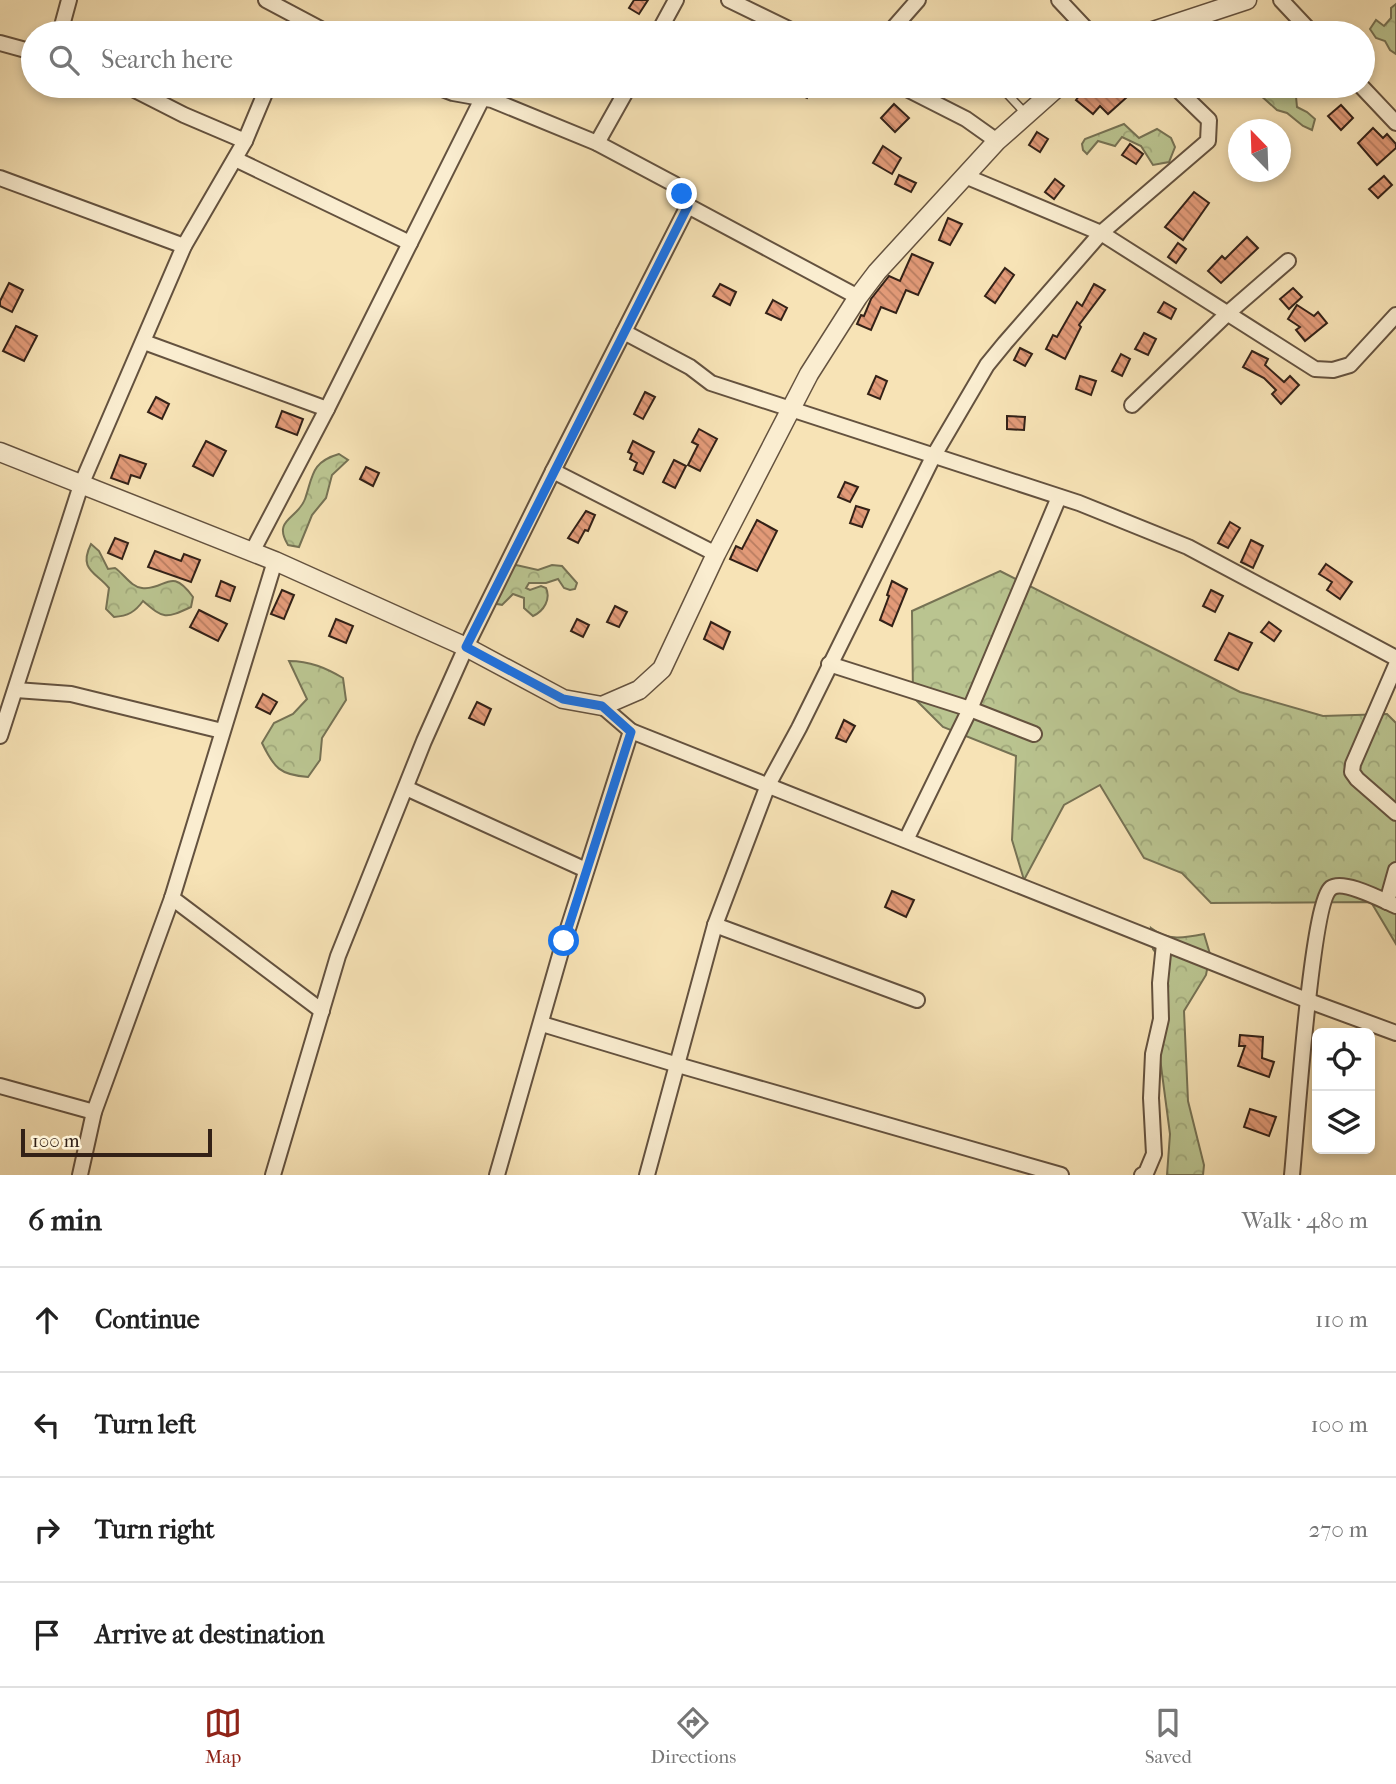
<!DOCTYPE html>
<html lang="en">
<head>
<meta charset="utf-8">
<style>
  body { margin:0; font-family:"IM FELL French Canon",serif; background:#f6f6f6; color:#222 }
  .controls { position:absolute; right:21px; bottom:21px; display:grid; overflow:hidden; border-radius:10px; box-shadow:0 4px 10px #0003 }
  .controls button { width:63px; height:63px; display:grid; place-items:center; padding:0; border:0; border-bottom:2px solid #e0e0e0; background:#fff; color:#222; font:35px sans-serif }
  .compass { position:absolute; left:1228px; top:119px; width:63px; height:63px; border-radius:50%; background:#fff; box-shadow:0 4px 10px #0003; rotate:337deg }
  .scale { position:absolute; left:21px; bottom:18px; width:191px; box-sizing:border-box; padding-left:7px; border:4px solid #332117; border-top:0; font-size:19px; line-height:24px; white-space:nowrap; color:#332117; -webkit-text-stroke:5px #faedd0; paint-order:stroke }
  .stop { position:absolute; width:21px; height:21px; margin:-16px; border:5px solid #1a73e8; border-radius:50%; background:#fff }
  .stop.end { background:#1a73e8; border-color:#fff; box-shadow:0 2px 7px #0008 }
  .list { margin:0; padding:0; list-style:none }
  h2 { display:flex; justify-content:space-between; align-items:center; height:91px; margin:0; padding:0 28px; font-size:30px }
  h2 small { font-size:23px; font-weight:400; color:#767676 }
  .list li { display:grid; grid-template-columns:46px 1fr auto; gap:21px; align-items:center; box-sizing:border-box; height:105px; padding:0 28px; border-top:2px solid #e0e0e0 }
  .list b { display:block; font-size:26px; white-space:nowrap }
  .list em { font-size:23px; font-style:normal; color:#767676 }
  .icon { flex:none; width:38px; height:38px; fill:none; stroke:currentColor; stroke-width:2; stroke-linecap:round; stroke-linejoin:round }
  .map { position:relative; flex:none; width:1396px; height:1175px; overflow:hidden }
  .search { position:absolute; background:#fff; box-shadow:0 4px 10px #0003; left:21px; right:21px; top:21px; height:77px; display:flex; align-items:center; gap:18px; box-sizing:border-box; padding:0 24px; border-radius:38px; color:#767676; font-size:26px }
  .sheet { height:511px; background:#fff }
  nav { display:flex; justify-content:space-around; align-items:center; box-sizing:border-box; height:98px; border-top:2px solid #e0e0e0; background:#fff; font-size:19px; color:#767676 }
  nav a { display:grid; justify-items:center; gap:4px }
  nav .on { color:#8f2418 }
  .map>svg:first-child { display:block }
  .forest { fill:url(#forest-crowns); stroke:#767254; stroke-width:2 }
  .building { fill:url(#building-back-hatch); stroke:#332117; stroke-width:2 }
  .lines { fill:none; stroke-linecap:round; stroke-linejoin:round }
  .service-casing { stroke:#64523f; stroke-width:10 }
  .minor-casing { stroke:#64523f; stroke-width:18 }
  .tertiary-casing { stroke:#64523f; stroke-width:21 }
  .service { stroke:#faedd0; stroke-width:7 }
  .minor { stroke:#faedd0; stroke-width:14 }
  .tertiary { stroke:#faedd0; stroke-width:18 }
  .route { stroke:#1a73e8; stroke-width:9 }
</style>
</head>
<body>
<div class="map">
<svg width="1396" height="1175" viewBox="0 0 1396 1175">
  <defs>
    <pattern id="forest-crowns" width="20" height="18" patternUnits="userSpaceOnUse" patternTransform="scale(1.75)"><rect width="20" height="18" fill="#bac490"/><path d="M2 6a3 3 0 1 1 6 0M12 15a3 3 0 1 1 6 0" fill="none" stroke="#a0a87b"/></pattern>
    <pattern id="building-back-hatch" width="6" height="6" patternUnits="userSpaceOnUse" patternTransform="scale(1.75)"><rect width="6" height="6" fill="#e29a78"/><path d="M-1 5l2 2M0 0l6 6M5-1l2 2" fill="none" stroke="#b87d61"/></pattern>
  </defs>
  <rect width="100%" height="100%" fill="#f7e3b6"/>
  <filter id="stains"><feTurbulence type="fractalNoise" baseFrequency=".00286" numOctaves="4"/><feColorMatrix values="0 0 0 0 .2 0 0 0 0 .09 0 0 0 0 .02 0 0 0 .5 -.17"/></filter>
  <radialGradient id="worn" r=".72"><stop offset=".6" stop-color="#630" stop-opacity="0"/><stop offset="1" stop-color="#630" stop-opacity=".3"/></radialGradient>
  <g class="forest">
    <polygon points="1396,4 1396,54 1390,50 1385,41 1376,38 1370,29 1376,20 1384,26 1391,18 1391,8"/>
    <polygon points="1250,86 1295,86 1297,107 1307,112 1315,119 1312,130 1303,126 1287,113 1277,110"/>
    <polygon points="1124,124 1139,138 1157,129 1171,138 1175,147 1169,162 1153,165 1141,146 1122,137 1115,146 1098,141 1087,154 1083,150 1082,144 1085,139"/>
    <path d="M339,454L348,460L332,475L326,498L312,515L299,547L288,545C272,519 298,519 305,499C313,476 311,462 339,454Z"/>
    <path d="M91,544L99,551L108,569L115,568C124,574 131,587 142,588C166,591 170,565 193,597L191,607C165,619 164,619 143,601C135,612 128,616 114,617L106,609L109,588C96,572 78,570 91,544Z"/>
    <path d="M516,565L538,570L552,565L562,566L577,583L575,589L570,590L564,588L558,579L546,583H529L526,588L530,590L541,586L546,588C551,599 544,611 533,616L524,608V598L513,594L502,605L497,604L494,600L512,567Z"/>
    <polygon points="1000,571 1240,692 1323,716 1387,714 1396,723 1396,944 1371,902 1211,903 1182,873 1144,858 1100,785 1064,805 1024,880 1012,840 1016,756 943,727 913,697 912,611"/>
    <path d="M289,661C310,661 326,668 343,678L346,700L322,738L320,760L308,777C280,775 274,768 262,743L274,723L293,714L307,699Z"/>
    <path d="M1151,928C1168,941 1184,938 1204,934L1210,954L1206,975L1184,1011L1188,1101L1204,1165L1203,1175H1167L1170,1134L1156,1028L1159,1006L1168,987L1166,966L1153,949Z"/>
  </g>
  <g class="building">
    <polygon points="634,0 648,0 639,14 629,8"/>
    <polygon points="782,86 813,86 807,98"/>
    <polygon points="1087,86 1115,86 1127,97 1108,114 1100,106 1093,114 1076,100"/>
    <polygon points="894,104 909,118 895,132 881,118"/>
    <polygon points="1341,105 1353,118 1341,130 1328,116"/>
    <polygon points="1373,128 1383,138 1387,134 1396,144 1396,148 1377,165 1358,143"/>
    <polygon points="1037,132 1048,139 1040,152 1029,145"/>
    <polygon points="1130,144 1143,154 1136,164 1122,155"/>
    <polygon points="883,146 901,158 892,174 873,163"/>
    <polygon points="899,175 916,183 911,192 895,184"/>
    <polygon points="1384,176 1392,185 1378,198 1369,189"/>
    <polygon points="1055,179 1064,186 1054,199 1045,192"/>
    <polygon points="1194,192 1209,203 1183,240 1165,227"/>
    <polygon points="948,218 962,224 950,245 939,240"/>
    <polygon points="1247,237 1258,248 1221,283 1208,271 1222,256 1225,259"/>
    <polygon points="1178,243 1186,249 1176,263 1168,257"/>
    <polygon points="912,254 933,263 918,295 906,290 896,313 881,307 871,330 857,324 861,315 864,316 871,299 889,276 900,281"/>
    <polygon points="1005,268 1014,275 995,303 985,296"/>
    <polygon points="9,283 23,290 12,312 0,306 0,301"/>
    <polygon points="720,284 736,292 730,305 713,296"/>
    <polygon points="1094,284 1105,290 1079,325 1081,327 1065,359 1046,349 1053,335 1057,337 1077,302 1082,306"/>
    <polygon points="1293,288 1302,297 1289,309 1280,299"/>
    <polygon points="773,300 787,308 781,320 766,313"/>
    <polygon points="1164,302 1176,309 1171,319 1158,312"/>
    <polygon points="1297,305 1314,316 1318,312 1327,323 1305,341 1296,330 1300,327 1288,319"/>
    <polygon points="16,326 37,336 24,361 3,351"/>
    <polygon points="1144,333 1156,339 1148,355 1135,349"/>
    <polygon points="1020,348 1032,354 1025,366 1014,360"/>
    <polygon points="1252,351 1268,359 1265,365 1284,382 1290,376 1299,385 1281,404 1272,394 1276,390 1264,378 1243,367"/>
    <polygon points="1121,354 1130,359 1122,376 1112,371"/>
    <polygon points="876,376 887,381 880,399 868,394"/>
    <polygon points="1080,376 1096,381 1091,395 1076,389"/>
    <polygon points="645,392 655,397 643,419 634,414"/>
    <polygon points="156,397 169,404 162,419 148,412"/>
    <polygon points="282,411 303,419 297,435 276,427"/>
    <polygon points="1007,416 1025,417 1024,430 1007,429"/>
    <polygon points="699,429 717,439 700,471 688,465 698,445 692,442"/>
    <polygon points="206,441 226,451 213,476 193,466"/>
    <polygon points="633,441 654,452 643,474 634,470 637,463 630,459 632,454 628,452"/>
    <polygon points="120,455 146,464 140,478 131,475 128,484 111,478"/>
    <polygon points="674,460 686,466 675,488 663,482"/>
    <polygon points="366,467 379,473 373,486 360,479"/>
    <polygon points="845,482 858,487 850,502 838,497"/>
    <polygon points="856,506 869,510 862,527 850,523"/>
    <polygon points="586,511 595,515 588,531 585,530 578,543 568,538"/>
    <polygon points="757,520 777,531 757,571 730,559 736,546 742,549"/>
    <polygon points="1230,522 1240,528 1228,548 1218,543"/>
    <polygon points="115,538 128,543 122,559 108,553"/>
    <polygon points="1251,540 1263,546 1253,568 1241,562"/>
    <polygon points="155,551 181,561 184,554 200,560 191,582 148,567"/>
    <polygon points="1326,564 1352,582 1340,599 1327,590 1332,582 1319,574"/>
    <polygon points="221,581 235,587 230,601 216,596"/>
    <polygon points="892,581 907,589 892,626 880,620 889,596 887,595"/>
    <polygon points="282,590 294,595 284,619 271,614"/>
    <polygon points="1211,590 1223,596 1215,612 1203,606"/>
    <polygon points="615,606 627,612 619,627 607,622"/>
    <polygon points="199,610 227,624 218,641 190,627"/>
    <polygon points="336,619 353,626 346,643 329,636"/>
    <polygon points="577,619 589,625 583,637 571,631"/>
    <polygon points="711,622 730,632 723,649 704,639"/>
    <polygon points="1269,622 1281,631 1274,641 1261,632"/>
    <polygon points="1229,633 1252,643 1238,670 1215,660"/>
    <polygon points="263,694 277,702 270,714 256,707"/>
    <polygon points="477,702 491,709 484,725 469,718"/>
    <polygon points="844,720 855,726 846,742 836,738"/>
    <polygon points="892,891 914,900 906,917 885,907"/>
    <polygon points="1240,1035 1263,1037 1262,1058 1274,1062 1269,1077 1238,1066 1245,1046 1239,1046"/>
    <polygon points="1250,1109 1276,1117 1269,1136 1244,1127"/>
  </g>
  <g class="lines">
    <defs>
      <polyline id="service" points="1000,86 1025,113"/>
      <g id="minor">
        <polyline points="266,0 328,33"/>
        <polyline points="729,0 797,33"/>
        <polyline points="1059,0 1090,33"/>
        <polyline points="1281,0 1312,33"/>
        <polyline points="60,33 69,0"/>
        <polyline points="294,33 302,20"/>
        <polyline points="658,33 676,0"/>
        <polyline points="889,33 918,0"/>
        <polyline points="0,43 33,52"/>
        <polyline points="127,86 184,115 245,141"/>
        <polyline points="435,86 453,93 492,100 597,143 674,184 688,206 858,297"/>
        <polyline points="901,86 966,119 997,141"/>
        <polyline points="1361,86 1396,123"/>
        <polyline points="597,143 629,86"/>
        <polyline points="235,159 410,243"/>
        <polyline points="965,176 1101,233 1315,369 1333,370 1350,365 1396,315"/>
        <polyline points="0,178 184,246"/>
        <polyline points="624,332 690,367 711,383 1079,503 1188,547 1396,658"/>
        <polyline points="144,342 327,409"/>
        <polyline points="1132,405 1228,313 1288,261"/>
        <polyline points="553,471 716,554"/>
        <polyline points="252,552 327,409 482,99"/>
        <polyline points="829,664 970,709 1034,734"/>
        <polyline points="1396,665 1353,764 1352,772 1357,779 1396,813"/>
        <polyline points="16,690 71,694 222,731"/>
        <polyline points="631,731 1309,1001 1396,1033"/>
        <polyline points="0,736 81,485 184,246 245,141 268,86"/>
        <polyline points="406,788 586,870"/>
        <polyline points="906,840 970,709 1059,497"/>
        <polyline points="172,898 322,1011"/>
        <polyline points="1387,902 1396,870"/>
        <polyline points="715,925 917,1000"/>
        <polyline points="542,1024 678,1065 1061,1175"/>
        <polyline points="0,1086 94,1112"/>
        <polyline points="80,1175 94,1112 172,898 275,561"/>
        <polyline points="273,1175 338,956 424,741 466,647 553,471 688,206"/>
        <polyline points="497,1175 564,941 631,731 602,706"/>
        <polyline points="647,1175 715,925 768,785 799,728 933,457 987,365 1005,343 1101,233 1208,141 1209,120 1174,86"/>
        <polyline points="1142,1175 1146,1173 1154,1154 1151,1098 1153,1054 1161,1019 1160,983 1164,944"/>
        <path d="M1292,1175C1296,1137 1311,903 1331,888C1343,879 1382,900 1396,906"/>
      </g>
      <g id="tertiary">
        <polyline points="1147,33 1247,0"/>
        <polyline points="0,452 275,561 466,647 563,699 602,706 639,690 662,669 716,554 809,374 858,297 877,272 997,141 1059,86"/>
      </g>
    </defs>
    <use href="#service" class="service-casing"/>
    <use href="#minor" class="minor-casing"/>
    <use href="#tertiary" class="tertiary-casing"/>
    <use href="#service" class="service"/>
    <use href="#minor" class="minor"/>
    <use href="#tertiary" class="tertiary"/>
  </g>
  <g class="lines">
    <polyline class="route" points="564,941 631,732 602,706 563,699 466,647 688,206 682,194"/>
  </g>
  <rect width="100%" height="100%" filter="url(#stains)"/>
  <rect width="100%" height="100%" fill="url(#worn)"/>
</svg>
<div class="controls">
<button><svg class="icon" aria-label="locate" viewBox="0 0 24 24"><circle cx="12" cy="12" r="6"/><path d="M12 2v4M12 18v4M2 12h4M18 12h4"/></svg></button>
<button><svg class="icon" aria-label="layers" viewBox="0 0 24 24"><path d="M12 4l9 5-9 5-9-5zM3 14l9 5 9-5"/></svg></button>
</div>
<svg class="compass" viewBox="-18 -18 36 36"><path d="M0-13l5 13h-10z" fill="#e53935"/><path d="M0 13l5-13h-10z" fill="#767676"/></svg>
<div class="scale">100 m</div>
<div class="stop" style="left:564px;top:941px"></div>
<div class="stop end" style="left:682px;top:194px"></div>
<div class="search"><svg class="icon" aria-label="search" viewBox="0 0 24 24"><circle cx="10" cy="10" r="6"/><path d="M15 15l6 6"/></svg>Search here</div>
</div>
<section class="sheet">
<h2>6 min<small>Walk · 480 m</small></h2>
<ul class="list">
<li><svg class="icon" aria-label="ahead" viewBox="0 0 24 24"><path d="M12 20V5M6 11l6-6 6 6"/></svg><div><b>Continue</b></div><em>110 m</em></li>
<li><svg class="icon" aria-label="left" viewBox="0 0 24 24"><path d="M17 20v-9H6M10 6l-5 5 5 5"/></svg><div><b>Turn left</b></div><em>100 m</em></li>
<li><svg class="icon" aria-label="right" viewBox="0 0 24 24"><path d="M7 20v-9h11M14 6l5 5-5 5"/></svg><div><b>Turn right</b></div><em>270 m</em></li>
<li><svg class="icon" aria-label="arrive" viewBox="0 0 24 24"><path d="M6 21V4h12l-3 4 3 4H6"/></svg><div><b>Arrive at destination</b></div></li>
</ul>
</section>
<nav>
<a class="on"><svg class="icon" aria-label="map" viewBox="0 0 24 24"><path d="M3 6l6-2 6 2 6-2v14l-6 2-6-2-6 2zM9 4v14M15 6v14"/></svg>Map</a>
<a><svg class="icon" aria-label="directions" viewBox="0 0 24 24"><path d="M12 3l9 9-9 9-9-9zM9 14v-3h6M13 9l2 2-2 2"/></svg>Directions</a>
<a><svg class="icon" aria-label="saved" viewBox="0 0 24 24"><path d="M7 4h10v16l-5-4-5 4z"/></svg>Saved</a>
</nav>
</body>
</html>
